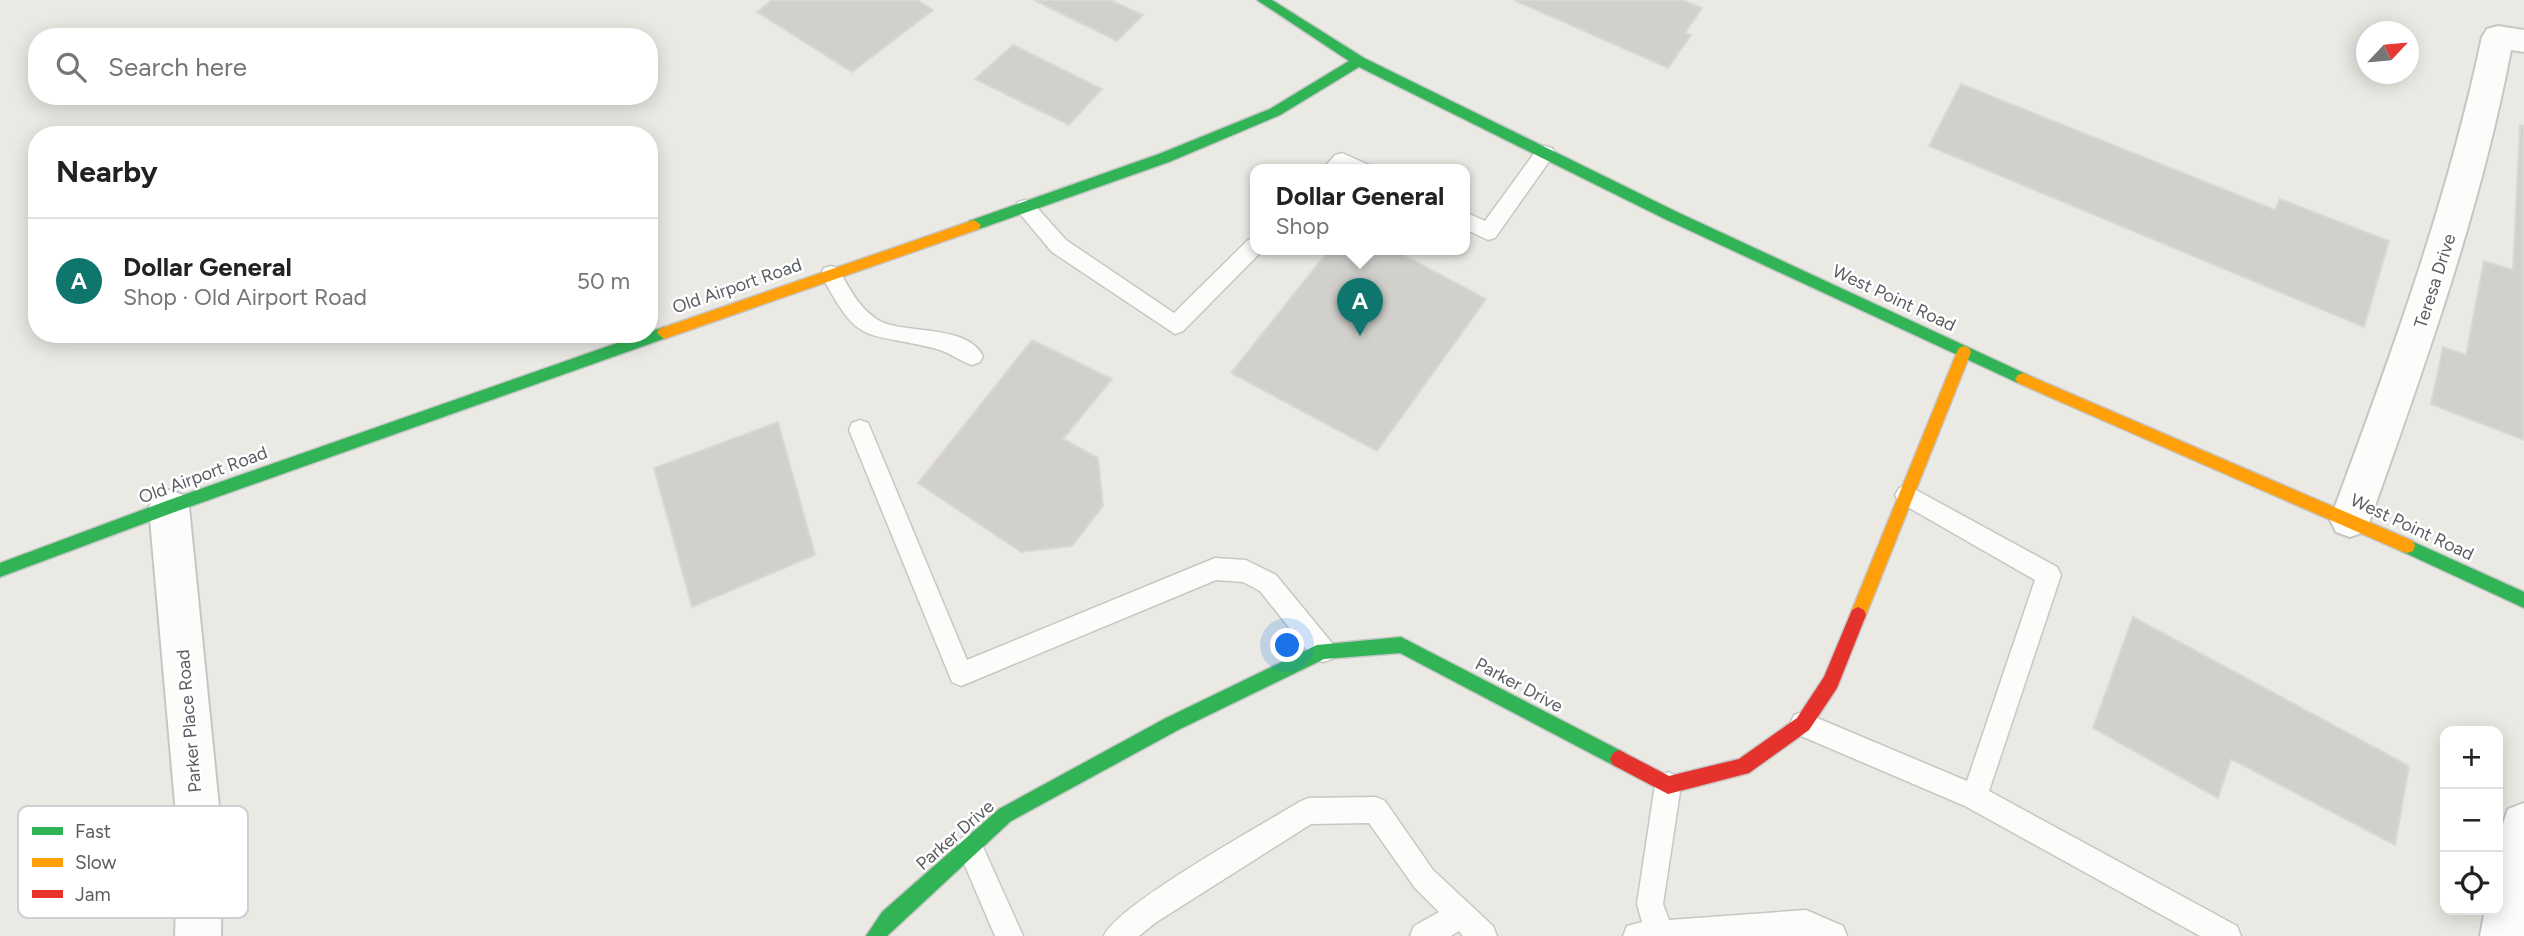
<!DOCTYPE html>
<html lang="en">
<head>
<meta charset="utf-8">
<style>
  body { margin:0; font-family:Figtree,sans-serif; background:#f6f6f6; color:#222 }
  .controls { position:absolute; right:21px; bottom:21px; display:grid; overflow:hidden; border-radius:14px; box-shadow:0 4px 18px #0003 }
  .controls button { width:63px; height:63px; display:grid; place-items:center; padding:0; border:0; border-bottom:2px solid #e0e0e0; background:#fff; color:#222; font:35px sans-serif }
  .compass { position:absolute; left:2356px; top:21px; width:63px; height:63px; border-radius:50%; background:#fff; box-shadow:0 4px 18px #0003; rotate:64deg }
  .you { position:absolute; left:1288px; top:646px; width:24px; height:24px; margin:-18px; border:5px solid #fff; border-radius:50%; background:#1a73e8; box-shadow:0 0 0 10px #1a73e833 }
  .badge { display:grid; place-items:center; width:46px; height:46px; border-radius:50%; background:#0f766e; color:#fff; font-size:23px; font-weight:700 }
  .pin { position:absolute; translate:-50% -58px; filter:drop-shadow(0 2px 4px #0008) }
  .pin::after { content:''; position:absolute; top:37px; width:24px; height:21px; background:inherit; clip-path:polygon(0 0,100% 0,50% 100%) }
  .popup { position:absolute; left:1250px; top:164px; width:220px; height:91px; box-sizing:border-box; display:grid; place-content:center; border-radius:14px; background:#fff; filter:drop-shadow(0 2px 5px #0005); font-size:23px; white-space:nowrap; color:#767676 }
  .popup b { font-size:26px; color:#222 }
  .popup::after { content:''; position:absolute; left:50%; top:100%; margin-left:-14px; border:14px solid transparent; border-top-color:#fff }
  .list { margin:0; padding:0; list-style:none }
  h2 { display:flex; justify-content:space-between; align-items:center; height:91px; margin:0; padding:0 28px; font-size:30px }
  h2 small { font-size:23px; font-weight:400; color:#767676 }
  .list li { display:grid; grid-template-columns:46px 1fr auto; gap:21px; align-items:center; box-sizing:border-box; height:126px; padding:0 28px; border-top:2px solid #e0e0e0 }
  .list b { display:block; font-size:26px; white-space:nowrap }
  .list p { margin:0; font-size:23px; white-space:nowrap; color:#767676 }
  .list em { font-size:23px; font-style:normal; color:#767676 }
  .icon { flex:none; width:38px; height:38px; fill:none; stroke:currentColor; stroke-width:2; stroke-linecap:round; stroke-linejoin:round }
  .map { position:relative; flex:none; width:2524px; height:936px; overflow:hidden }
  .search { position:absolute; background:#fff; box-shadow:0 4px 18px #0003; left:28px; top:28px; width:630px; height:77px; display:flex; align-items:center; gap:18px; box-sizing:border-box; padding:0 24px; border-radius:28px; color:#767676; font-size:26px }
  .panel { position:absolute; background:#fff; box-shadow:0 4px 18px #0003; left:28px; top:126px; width:630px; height:217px; border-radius:28px }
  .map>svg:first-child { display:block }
  .building { fill:#d1d0cd; stroke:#dad8d3; stroke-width:2 }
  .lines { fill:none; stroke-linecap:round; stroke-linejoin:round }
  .lane-casing { stroke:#c6c6c5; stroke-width:3 }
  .street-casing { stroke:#c6c6c5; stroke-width:4 }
  .fast-casing { stroke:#c5c6c5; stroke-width:3 }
  .slow-casing { stroke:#c5c6c5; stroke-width:3 }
  .jam-casing { stroke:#c5c6c5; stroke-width:3 }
  .lane { fill:#fcfcfb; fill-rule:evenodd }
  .street { fill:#fcfcfb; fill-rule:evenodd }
  .fast { fill:#30b455; fill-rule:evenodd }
  .slow { fill:#ff9f0a; fill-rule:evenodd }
  .jam { fill:#e5322d; fill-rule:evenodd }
  .labels { text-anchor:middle; stroke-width:5; stroke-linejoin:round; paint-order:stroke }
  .street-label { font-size:18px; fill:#595e63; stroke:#fff }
  .key { fill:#fff; stroke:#cdcfd0; stroke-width:2 }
  .key-label { font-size:19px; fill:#595e63 }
</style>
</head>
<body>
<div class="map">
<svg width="2524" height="936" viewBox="0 0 2524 936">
  <rect width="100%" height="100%" fill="#eae9e4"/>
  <g class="building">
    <polygon points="772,0 917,0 933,10 852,72 757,12"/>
    <polygon points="1034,0 1110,0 1143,15 1117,41"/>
    <polygon points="1514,0 1682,0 1702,8 1685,33 1691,35 1668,68"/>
    <polygon points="1013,45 1102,89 1069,125 975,79"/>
    <polygon points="1961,84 2275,210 2280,199 2389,241 2364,327 1929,146"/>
    <polygon points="2520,125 2524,126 2524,440 2431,404 2443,347 2466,355 2484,261 2513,270"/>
    <polygon points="1329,250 1394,250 1486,299 1377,451 1231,373"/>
    <polygon points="1032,340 1112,379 1063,439 1098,458 1103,506 1072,546 1021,552 918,483"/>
    <polygon points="778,422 815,555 692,607 654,468"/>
    <polygon points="2133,617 2409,766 2395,845 2231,759 2218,798 2093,728"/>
  </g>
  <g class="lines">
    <defs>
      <g id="lane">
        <polygon points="1545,146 1552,148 1555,153 1495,238 1488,240 1465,229 1465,212 1485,221 1538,148"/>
        <polygon points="1342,153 1369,165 1372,170 1322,170 1335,155"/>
        <polygon points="1025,200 1032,202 1066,240 1174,313 1248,240 1255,238 1255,250 1263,250 1183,331 1175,334 1052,252 1015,208 1018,202"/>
        <path d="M831,266L838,268C849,288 858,307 878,320C902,335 966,323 983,356L980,362L972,365C960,361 949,352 937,349C864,330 860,349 821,274L824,268Z"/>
        <polygon points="860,420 868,423 871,430 967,660 1215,558 1246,560 1276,575 1332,643 1335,651 1332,659 1323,662 1314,659 1260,591 1243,582 1216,580 961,686 952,682 849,430 852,423"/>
        <polygon points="1907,485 2057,567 2061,575 1989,791 2237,926 2241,936 2200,936 1965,806 1794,733 1790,724 1794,715 1803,712 1967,781 2035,580 1899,502 1895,495 1899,488"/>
        <polygon points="1668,772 1677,776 1681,785 1663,904 1669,920 1806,910 1843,926 1847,936 1623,936 1627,926 1642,922 1637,904 1655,785 1659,776"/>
        <path d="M1376,797L1385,801L1433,870L1493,926L1497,936H1463L1459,931L1451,936H1410L1414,926L1439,912L1415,888L1369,823L1311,824L1155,923L1139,936H1104C1117,905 1262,825 1299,802L1308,798Z"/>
        <polygon points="970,834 979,838 1023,936 995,936 957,847 961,838"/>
      </g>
      <g id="street">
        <path d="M2498,26L2524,30V52L2511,50C2480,212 2425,365 2370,520L2364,532L2350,537L2336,532L2330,520C2389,361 2447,203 2482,37L2487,29Z"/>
        <polygon points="169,490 183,495 189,507 222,837 221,936 175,936 178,837 149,507 155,495"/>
        <path d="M2524,803V936H2480L2485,910H2498C2498,875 2495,842 2508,809Z"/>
      </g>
      <g id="fast">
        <polygon points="1257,0 1272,0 1364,58 1677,212 2028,375 2031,379 2028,383 2018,383 1667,220 1359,67 1280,115 1169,162 979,229 969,229 967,225 969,221 1159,154 1270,109 1349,61"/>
        <polygon points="664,327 671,333 669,337 172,513 0,577 0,563 169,500 643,334 649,334 649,332"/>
        <polygon points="2407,539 2524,592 2524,608 2401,551 2399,546 2401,541"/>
        <polygon points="1401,637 1625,753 1628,759 1625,765 1619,768 1613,765 1400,653 1324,659 1178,730 1011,821 887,936 866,936 882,912 999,809 1166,718 1317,645"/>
      </g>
      <g id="slow">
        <polygon points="974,220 981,225 979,229 664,339 657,333 659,329"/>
        <polygon points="1964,346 1969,348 1971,352 1866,615 1864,620 1858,623 1852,620 1850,615 1957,352 1959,348"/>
        <polygon points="2023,373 2413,541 2415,546 2413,551 2407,553 2401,551 2018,383 2015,379 2018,375"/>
      </g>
      <polygon id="jam" points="1858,607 1864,610 1866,615 1837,688 1809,730 1749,773 1668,794 1613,765 1610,759 1613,753 1619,750 1669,776 1739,759 1797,718 1824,677 1852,610"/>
    </defs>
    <use href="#lane" class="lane-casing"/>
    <use href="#street" class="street-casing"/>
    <use href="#fast" class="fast-casing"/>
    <use href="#slow" class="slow-casing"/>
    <use href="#jam" class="jam-casing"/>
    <use href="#lane" class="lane"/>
    <use href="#street" class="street"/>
    <use href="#fast" class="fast"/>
    <use href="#slow" class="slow"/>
    <use href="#jam" class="jam"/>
  </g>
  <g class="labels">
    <g class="street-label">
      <text transform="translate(2435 281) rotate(-72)" y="6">Teresa Drive</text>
      <text transform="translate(737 286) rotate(-19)" y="6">Old Airport Road</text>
      <text transform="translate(1894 298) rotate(25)" y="6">West Point Road</text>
      <text transform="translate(203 475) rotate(-20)" y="6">Old Airport Road</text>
      <text transform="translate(2412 527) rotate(25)" y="6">West Point Road</text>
      <text transform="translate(1519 685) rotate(28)" y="6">Parker Drive</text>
      <text transform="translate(189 721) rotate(-95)" y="6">Parker Place Road</text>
      <text transform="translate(955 835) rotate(-41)" y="6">Parker Drive</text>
    </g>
  </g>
  <rect x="18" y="806" width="230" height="112" rx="10" class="key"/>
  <rect x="32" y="827" width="31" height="8" fill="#30b455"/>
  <rect x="32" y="858" width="31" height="9" fill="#ff9f0a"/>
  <rect x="32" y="890" width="31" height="8" fill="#e5322d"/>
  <g class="key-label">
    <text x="75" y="838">Fast</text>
    <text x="75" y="869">Slow</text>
    <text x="75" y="901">Jam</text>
  </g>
</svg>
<div class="controls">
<button>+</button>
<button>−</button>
<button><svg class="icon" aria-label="locate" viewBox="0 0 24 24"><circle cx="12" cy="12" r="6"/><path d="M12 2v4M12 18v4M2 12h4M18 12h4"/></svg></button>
</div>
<svg class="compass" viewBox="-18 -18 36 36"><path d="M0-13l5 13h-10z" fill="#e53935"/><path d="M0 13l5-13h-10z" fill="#767676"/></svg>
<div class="you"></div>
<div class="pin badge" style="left:1360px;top:336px">A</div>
<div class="popup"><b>Dollar General</b>Shop</div>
<div class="search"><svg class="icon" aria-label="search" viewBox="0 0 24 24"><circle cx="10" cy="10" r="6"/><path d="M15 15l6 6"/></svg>Search here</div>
<section class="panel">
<h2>Nearby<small></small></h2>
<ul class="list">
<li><span class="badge">A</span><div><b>Dollar General</b><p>Shop · Old Airport Road</p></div><em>50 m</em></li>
</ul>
</section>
</div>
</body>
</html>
